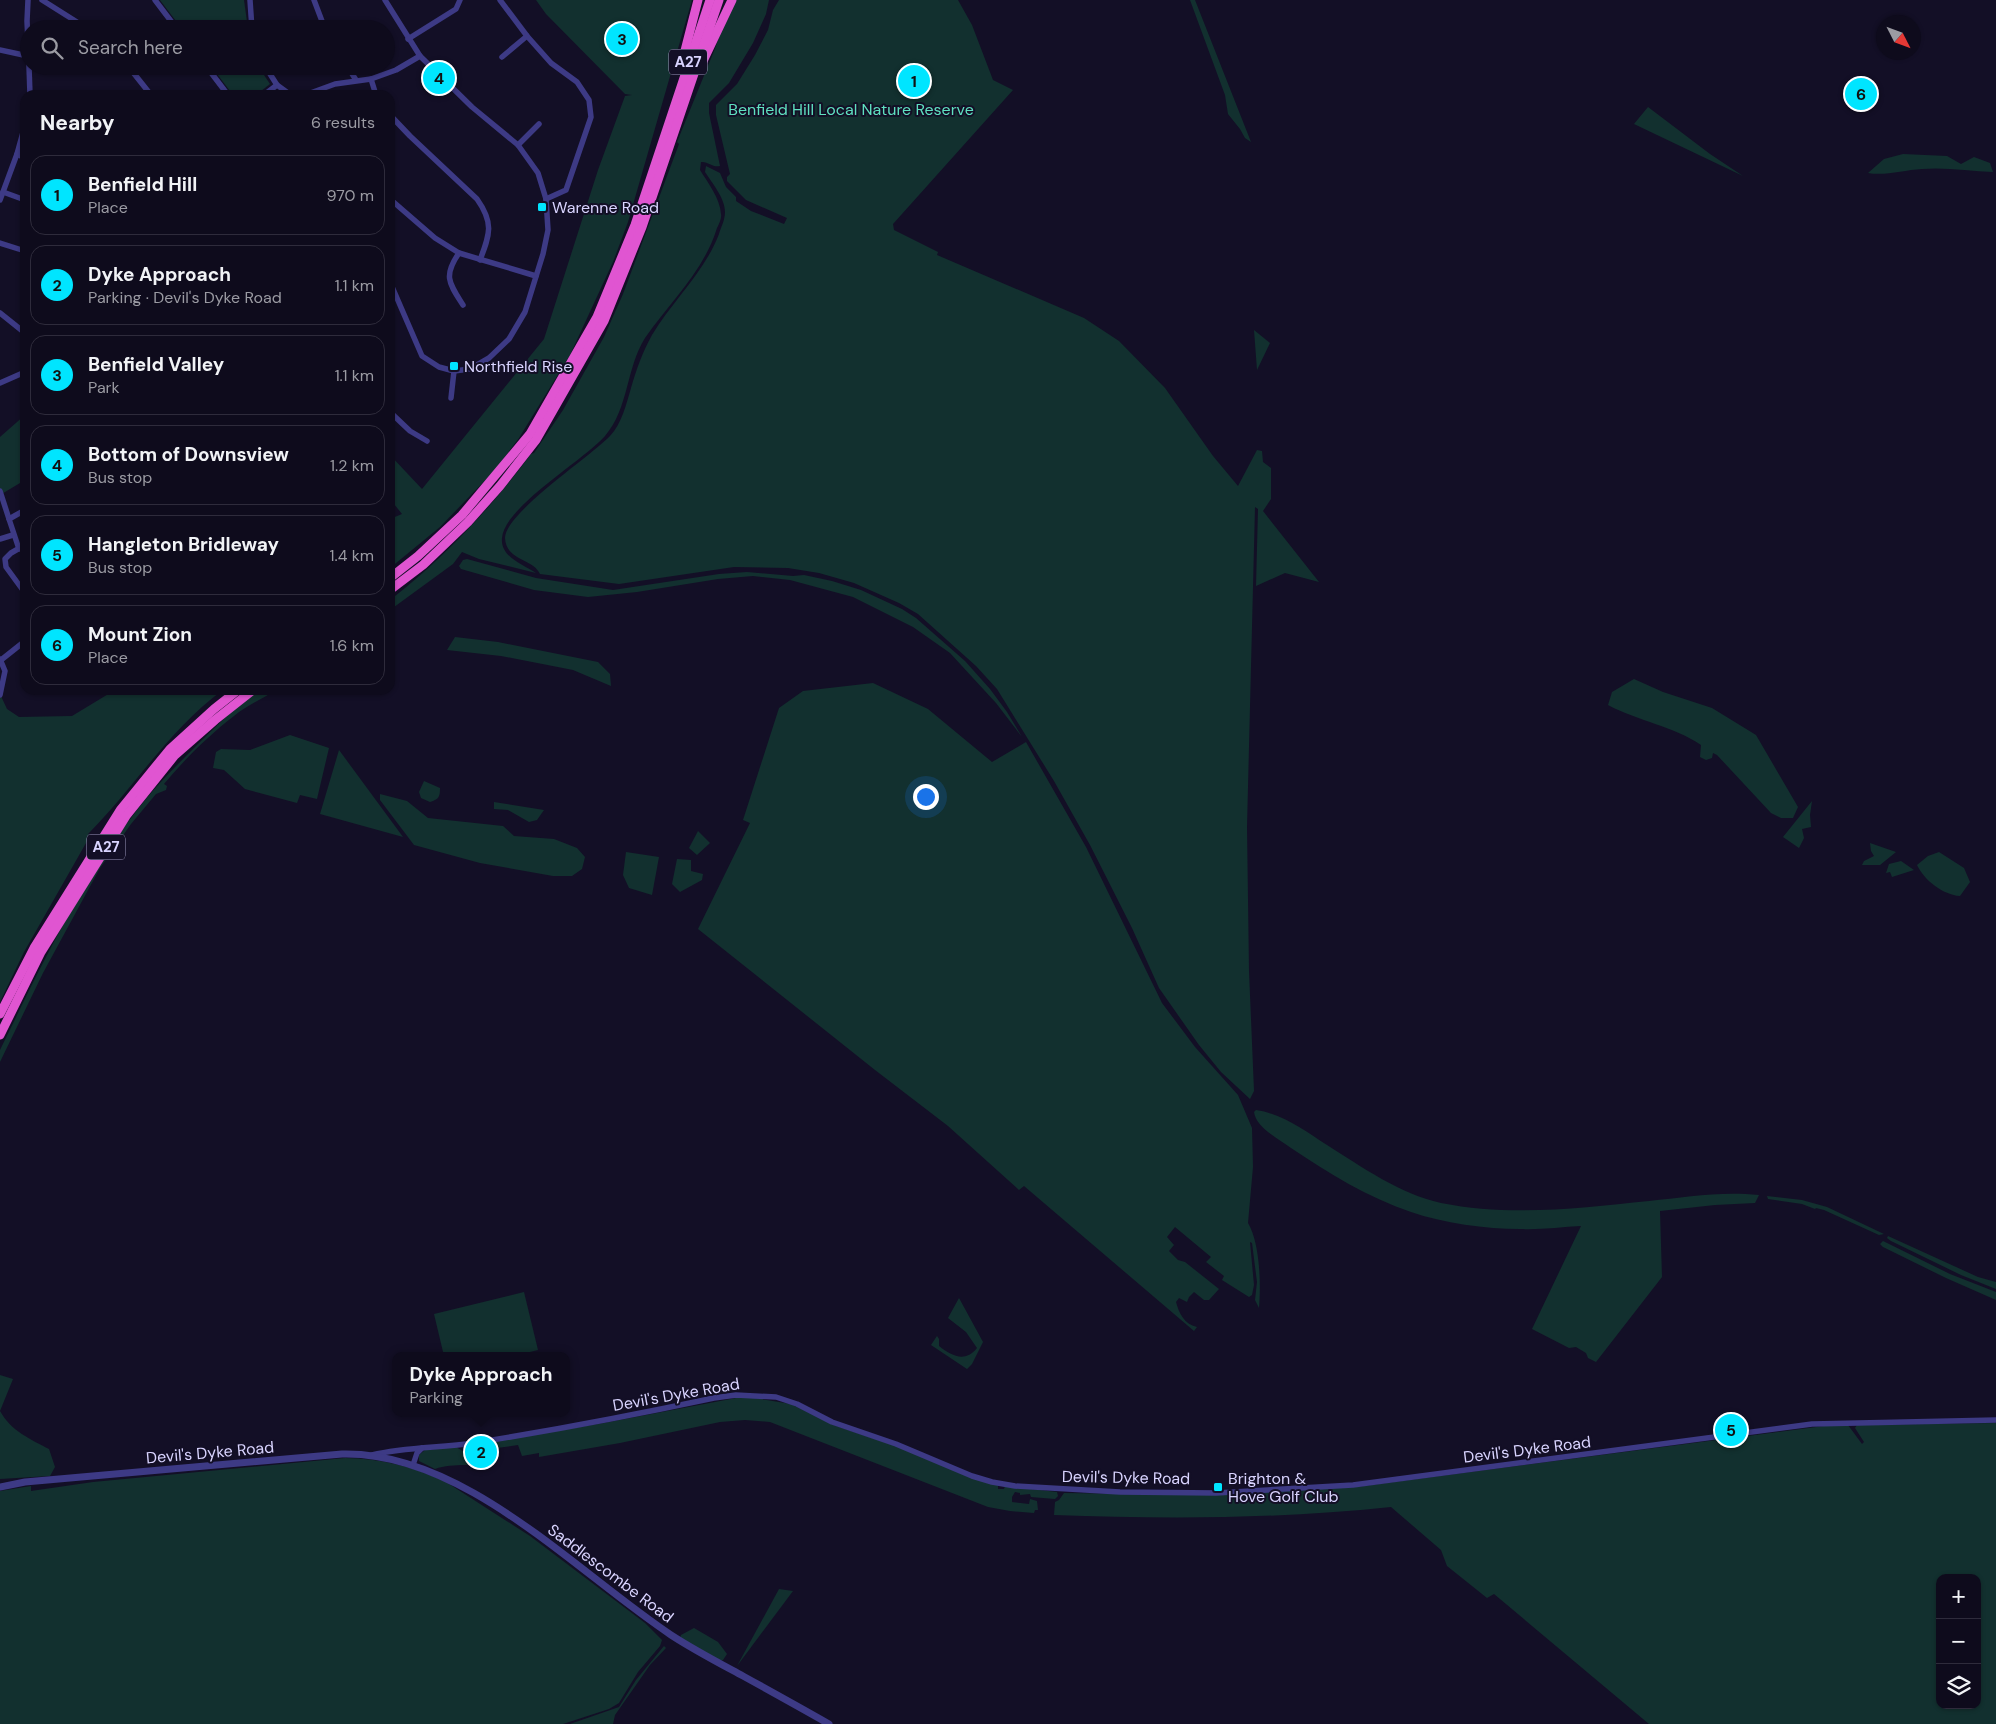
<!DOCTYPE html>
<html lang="en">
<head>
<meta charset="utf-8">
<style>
  body { margin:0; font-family:"DM Sans",sans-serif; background:#1c1929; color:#f1f3f6 }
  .controls { position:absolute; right:15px; bottom:15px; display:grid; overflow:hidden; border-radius:10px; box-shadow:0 1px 4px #0004 }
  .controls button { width:45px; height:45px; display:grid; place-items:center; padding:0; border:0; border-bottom:1px solid #2e2b3b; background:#0e0b1c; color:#f1f3f6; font:25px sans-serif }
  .compass { position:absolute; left:1876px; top:15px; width:45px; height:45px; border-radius:50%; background:#0e0b1c; box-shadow:0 1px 4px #0004; rotate:132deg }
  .you { position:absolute; left:925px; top:796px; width:18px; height:18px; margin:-12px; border:4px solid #fff; border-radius:50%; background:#1a73e8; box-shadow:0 0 0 8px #1a73e833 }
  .badge { display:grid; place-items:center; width:32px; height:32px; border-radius:50%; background:#00e5ff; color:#111; font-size:16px; font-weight:700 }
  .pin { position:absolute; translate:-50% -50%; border:2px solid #fff; box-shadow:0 1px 5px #0006 }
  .popup { position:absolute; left:392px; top:1352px; width:178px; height:65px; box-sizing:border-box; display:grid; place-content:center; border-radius:10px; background:#0e0b1c; filter:drop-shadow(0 1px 4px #0005); font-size:16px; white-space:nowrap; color:#9b9ba3 }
  .popup b { font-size:19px; color:#f1f3f6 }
  .popup::after { content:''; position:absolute; left:50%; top:100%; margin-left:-10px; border:10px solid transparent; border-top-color:#0e0b1c }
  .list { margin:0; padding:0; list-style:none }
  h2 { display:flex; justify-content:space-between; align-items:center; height:65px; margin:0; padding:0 20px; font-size:21px }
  h2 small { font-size:16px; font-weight:400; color:#9b9ba3 }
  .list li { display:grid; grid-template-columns:32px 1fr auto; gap:15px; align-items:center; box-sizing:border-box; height:80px; margin:0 10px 10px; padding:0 10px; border:1px solid #2e2b3b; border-radius:15px }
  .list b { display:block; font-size:19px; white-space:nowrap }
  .list p { margin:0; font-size:16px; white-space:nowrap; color:#9b9ba3 }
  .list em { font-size:16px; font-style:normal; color:#9b9ba3 }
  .icon { flex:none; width:28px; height:28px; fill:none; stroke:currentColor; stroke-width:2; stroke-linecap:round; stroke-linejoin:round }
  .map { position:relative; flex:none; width:1996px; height:1724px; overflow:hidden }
  .search { position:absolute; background:#0e0b1c; box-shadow:0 1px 4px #0004; left:20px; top:20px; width:375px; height:55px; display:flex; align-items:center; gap:12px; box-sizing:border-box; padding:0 18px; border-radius:28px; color:#9b9ba3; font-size:19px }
  .panel { position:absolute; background:#0e0b1c; box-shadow:0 1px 4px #0004; left:20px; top:90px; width:375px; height:605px; border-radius:15px }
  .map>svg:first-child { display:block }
  .green { fill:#12302f; fill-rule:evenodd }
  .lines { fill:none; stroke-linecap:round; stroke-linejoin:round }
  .minor { stroke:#3d3a85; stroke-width:5.5 }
  .tertiary { stroke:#3d3a85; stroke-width:7 }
  .trunk { stroke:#e055d1; stroke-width:9 }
  .poi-dot { fill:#00e5ff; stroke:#130f26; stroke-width:2 }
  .labels { text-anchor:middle; stroke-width:4; stroke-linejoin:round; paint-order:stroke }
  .shield { fill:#130f26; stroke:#9e99be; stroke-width:1 }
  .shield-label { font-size:15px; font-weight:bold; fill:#d9d4ff }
  .park-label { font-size:16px; fill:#5fe0c0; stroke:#130f26 }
  .poi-label { font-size:16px; fill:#d9d4ff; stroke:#130f26; text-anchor:start }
  .street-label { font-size:16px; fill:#d9d4ff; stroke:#130f26 }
</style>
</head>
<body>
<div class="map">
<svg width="1996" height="1724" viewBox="0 0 1996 1724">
  <rect width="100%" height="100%" fill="#130f26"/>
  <g class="green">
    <polygon points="160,0 244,0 248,29 182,29"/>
    <polygon points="536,0 692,0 628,222 613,262 570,355 519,438 494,471 440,527 390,568 390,519 402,514 390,499 390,455 422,489 544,339 598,170 625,96 632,95 625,94 546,14"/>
    <path d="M735,0H769L766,14L753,43L729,83L709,103V113L720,166C713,168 708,161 701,162L700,170C708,183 720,198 721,214C722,218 719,224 717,228C704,271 670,302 645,338C626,368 629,408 605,436C583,461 504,507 502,538C500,557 524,565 536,573L479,559L462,552L453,564L390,610V600C443,559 491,508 531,454L534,453L563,410L604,337L623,294L679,144L677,142L714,51L725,21Z"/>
    <path d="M779,0H958L972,25L993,80L1013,90L893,224L894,230L938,252L937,255L1084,318L1119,341L1165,388L1213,456L1238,486L1257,450L1262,451L1263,462L1271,468V499L1263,511L1319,582L1285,573L1256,586L1258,509L1255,507L1247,827L1249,971L1254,1091L1250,1099L1221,1072L1199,1045L1159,988L1132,928L1090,845L1054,781L997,689L976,666L918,614L899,603L854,583L819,573L788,568L734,567L619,584L540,574C533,558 506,561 505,538C505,513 590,457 610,436C622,423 626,405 631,388C636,370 643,351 652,335C673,300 704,273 719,234C721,227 725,220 725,212C725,198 712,183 705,172L706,166L720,173L726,187L736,197V201L751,211L784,224L787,218L746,200L727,181V177L730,174L716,115V105L737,84L755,55L768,30L773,10Z"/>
    <polygon points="1190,0 1195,0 1251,142 1245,138 1240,129 1228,114 1225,95"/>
    <polygon points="211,66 258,66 270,84 256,95 233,95"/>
    <polygon points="1648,107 1710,154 1743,176 1634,124"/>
    <path d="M1903,154L1947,156L1961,164L1974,157L1990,163L1993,172C1970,171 1945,167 1922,169C1904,170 1885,176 1868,173L1884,159Z"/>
    <polygon points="1254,330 1270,343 1257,370"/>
    <polygon points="25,415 25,480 0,495 0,437"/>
    <polygon points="467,559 536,578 613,590 719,574 747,572 793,576 804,575 832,581 861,590 902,609 916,618 965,661 990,689 1007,712 1022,737 996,703 950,653 913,627 853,597 790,580 753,576 718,579 637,592 588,597 534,590 461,569 459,566 463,560"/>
    <polygon points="455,637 498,642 598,662 610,674 611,686 573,670 501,656 447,650"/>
    <path d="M1634,679L1663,692L1712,708L1756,735L1798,807L1793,818H1781L1771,813L1717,755L1713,753L1712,758L1706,760L1700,757L1701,745C1673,726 1638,721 1608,705L1612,692Z"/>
    <path d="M873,683L928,709L992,762L1026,742L1086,847L1162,1003L1195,1047L1238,1095L1252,1128L1253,1167L1248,1223C1260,1243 1261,1284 1259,1308L1255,1300L1257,1282L1252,1243L1250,1242L1254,1285L1252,1295L1249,1297L1222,1280L1224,1276L1206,1262L1211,1257L1175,1227L1167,1237L1174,1245L1169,1251L1178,1260L1185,1262L1219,1289L1209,1300H1204L1194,1292L1189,1297L1187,1302L1179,1298L1176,1302C1179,1313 1184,1324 1197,1327L1194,1331L1024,1186L1019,1190L948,1126L875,1070L698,929L750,823L743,820L779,708L803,691Z"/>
    <path d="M115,690H223C169,729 134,788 88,834L90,836L24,952L0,1002V694L7,709L19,717L72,716Z"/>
    <path d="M259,690H277C263,698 246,706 234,716C209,735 184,760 164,784L167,786L166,790L156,794L131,824L100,868L43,973L0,1062V1050C42,964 84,875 145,800C160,782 177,765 194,748C215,727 235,707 259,690Z"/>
    <polygon points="290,735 329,748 317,799 300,795 297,803 245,789 224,770 213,768 216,752 221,749 250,750"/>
    <polygon points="339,750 403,837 320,814"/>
    <path d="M424,781L440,788C440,797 439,799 430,802L421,798L419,792Z"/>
    <polygon points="380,794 407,801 428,818 503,826 514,836 554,839 577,848 585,857 582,869 572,876 553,876 480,863 414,845 380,800"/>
    <polygon points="1812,801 1810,815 1811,827 1802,829 1804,838 1799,848 1783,837"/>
    <polygon points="494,802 544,810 537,820 529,822 508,810 494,809"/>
    <polygon points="698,831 710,843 697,855 689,848"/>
    <polygon points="1870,843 1896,852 1880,865 1862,865 1864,861 1874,856 1871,851"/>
    <polygon points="626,852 659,857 652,895 629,888 623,875"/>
    <path d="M1939,852L1964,868L1970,882L1960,896C1943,895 1924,880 1917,865L1928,856Z"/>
    <polygon points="677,859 691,860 691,871 703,874 702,880 680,892 672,884"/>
    <polygon points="1901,861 1914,870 1892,877 1890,872 1886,873 1889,864"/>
    <path d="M1256,1110C1283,1114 1304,1130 1327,1145C1362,1167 1400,1194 1441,1203C1511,1217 1580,1208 1649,1201C1686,1197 1721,1191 1759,1195L1755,1203L1715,1205L1660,1211L1662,1277L1596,1362L1588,1358L1586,1353L1576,1347L1569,1348L1532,1329L1581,1226C1561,1227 1540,1230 1520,1229C1486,1229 1443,1223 1411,1212C1369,1198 1328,1173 1291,1148C1279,1139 1256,1128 1254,1112Z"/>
    <polygon points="1767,1196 1802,1200 1827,1207 1884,1234 1879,1235 1824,1210 1816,1208 1815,1209 1802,1204 1768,1199"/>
    <polygon points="1888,1236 1978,1277 1996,1282 1996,1289 1961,1275 1891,1241 1887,1238"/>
    <polygon points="1883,1241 1950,1274 1996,1292 1996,1300 1946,1278 1883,1247 1880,1244"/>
    <polygon points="524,1292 538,1350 514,1356 444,1356 434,1314"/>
    <path d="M959,1298L983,1342L972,1364L967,1369L931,1345L937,1336L939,1339V1346C952,1356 965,1363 977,1348L966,1332L948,1318Z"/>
    <path d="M0,1375L13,1379L0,1411C11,1431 30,1439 49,1449L55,1467L50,1476L0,1479Z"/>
    <polygon points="736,1398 755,1398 791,1404 836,1426 899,1447 998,1484 998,1489 1004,1489 1005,1486 1057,1492 1058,1496 1055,1499 1031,1497 1030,1494 1020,1495 1020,1493 1015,1492 1012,1497 1012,1502 1029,1504 1030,1499 1037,1501 1038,1510 1035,1510 1034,1513 1010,1511 988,1507 770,1422 745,1420 720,1422 620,1443 539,1457 539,1453 522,1456 518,1445 490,1449 489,1446 482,1447 482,1450 480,1450 479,1447 471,1448 471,1452 469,1453 467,1450 470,1445 604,1423"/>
    <path d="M1996,1423V1724H1649L1494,1594L1487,1598L1447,1566L1441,1550L1391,1507C1279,1519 1166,1519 1054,1515L1055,1502L1059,1500L1064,1493L1209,1495L1356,1487L1824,1426L1848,1425L1862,1444L1864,1442L1855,1428L1857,1425ZM1940,1578H1977V1705H1940Z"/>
    <path d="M456,1447L471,1456L472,1459L479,1458L481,1455V1458C487,1458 490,1453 495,1452L496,1460C476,1468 454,1462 435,1469L419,1461V1455L425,1450Z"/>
    <path d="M345,1458C380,1458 415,1467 446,1482L530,1536L645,1623L662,1640L660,1646L638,1672L619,1703L609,1709L563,1724H0V1491L31,1486V1491L93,1482Z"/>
    <polygon points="779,1589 793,1591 737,1666"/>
    <polygon points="694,1628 718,1642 727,1654 723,1660 719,1661 680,1638 681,1635"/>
    <polygon points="664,1646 666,1648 650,1665 615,1715 613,1724 570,1724 619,1707 636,1680"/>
  </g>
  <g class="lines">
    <g class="minor">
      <polyline points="28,0 27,21 29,63"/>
      <polyline points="42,0 88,29"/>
      <polyline points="155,0 177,29"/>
      <polyline points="250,0 252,29"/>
      <polyline points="314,0 325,29"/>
      <polyline points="385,0 420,56 472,107 518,145 538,173 546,199 548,230 543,254 525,312 509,339 489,358 470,369 454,371 439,367 422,356 390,282"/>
      <polyline points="500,0 527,36 551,63 577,82 589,100 591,117 566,190 546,199"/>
      <polyline points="408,39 456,9 460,0"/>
      <polyline points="0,50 28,56"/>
      <polyline points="502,57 527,36"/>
      <polyline points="29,66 30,95"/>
      <polyline points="128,66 151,95"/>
      <polyline points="206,66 228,95"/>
      <polyline points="265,66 277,85"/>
      <polyline points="347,66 356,80"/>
      <polyline points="371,79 376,95"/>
      <polyline points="264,95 277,85 288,93 304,95"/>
      <polyline points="305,95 335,84 371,79 396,70 420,56"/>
      <path d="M390,115L410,136L477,199C494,223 490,234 480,260"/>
      <polyline points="518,145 539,124"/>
      <polyline points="17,154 25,158"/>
      <polyline points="3,192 25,200"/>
      <polyline points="390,199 435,238 459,253 536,276"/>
      <polyline points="0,200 17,154 25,125"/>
      <polyline points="0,243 25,251"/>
      <path d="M459,253C443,276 449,283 463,305"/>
      <polyline points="0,313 25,333"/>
      <polyline points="0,383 25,372"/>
      <polyline points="451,398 454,371"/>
      <polyline points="390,412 410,431 427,441"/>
      <polyline points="0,491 9,519"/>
      <polyline points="0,539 13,535"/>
      <polyline points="25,545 11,553 5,559 6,567 25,593"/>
      <polyline points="19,549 9,519 25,510"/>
      <polyline points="0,659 5,671 0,695"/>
      <polyline points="1,660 25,641"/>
      <path d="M372,1455C406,1447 440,1448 474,1443C555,1430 634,1415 714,1398L736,1395L776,1397L797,1404L832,1422L896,1444L972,1476L992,1482L1015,1486L1120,1492L1216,1493L1353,1485L1812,1424L1996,1420"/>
      <polyline points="413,1465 417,1453 422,1448"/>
    </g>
    <path class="tertiary" d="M0,1487L25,1482L342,1454C463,1451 575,1571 671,1635C694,1650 719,1663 743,1676C772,1692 801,1708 829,1724"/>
    <g class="trunk">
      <polyline points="703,61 732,0"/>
      <polyline points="680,70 698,0"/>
      <polyline points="390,578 418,556 462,515 530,434 597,317 635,225 710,0"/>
      <polyline points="390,590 423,565 468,522 500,486 536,440 604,321 642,227 719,0"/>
      <polyline points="0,1014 34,948 121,809 170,749 214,709 238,690"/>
      <polyline points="0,1035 41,952 126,816 175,755 215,720 253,690"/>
    </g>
  </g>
  <g class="poi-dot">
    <rect x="537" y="202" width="10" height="10" rx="2.5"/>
    <rect x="449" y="361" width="10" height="10" rx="2.5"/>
    <rect x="1213" y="1482" width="10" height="10" rx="2.5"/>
  </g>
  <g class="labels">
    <g class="shield">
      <rect x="669" y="49.5" width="38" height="25" rx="4"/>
      <rect x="87" y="834.5" width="38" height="25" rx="4"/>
    </g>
    <g class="shield-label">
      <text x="688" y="67">A27</text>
      <text x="106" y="852">A27</text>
    </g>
    <g class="park-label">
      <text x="851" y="115">Benfield Hill Local Nature Reserve</text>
    </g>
    <g class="poi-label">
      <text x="552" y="213">Warenne Road</text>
      <text x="464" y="372">Northfield Rise</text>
      <text x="1228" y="1484">Brighton &amp;<tspan x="1228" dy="18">Hove Golf Club</tspan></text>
    </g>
    <g class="street-label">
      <text transform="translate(676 1394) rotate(-10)" y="6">Devil's Dyke Road</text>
      <text transform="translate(1527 1449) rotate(-7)" y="6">Devil's Dyke Road</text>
      <text transform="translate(210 1452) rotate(-5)" y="6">Devil's Dyke Road</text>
      <text transform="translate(1126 1477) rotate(1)" y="6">Devil's Dyke Road</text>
      <text transform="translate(611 1573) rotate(37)" y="6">Saddlescombe Road</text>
    </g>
  </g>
</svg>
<div class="controls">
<button>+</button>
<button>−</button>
<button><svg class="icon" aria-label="layers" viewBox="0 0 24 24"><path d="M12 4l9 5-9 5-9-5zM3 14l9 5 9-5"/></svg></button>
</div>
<svg class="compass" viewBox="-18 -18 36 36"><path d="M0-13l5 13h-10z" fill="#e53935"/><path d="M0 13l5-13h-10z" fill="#9b9ba3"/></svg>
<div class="you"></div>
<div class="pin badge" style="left:914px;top:81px">1</div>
<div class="pin badge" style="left:481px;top:1452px">2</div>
<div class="popup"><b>Dyke Approach</b>Parking</div>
<div class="pin badge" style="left:622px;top:39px">3</div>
<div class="pin badge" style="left:439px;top:78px">4</div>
<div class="pin badge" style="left:1731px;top:1430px">5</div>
<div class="pin badge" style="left:1861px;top:94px">6</div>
<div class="search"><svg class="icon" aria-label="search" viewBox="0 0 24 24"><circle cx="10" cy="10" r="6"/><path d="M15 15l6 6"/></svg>Search here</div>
<section class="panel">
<h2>Nearby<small>6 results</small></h2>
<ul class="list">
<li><span class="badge">1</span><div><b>Benfield Hill</b><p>Place</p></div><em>970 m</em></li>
<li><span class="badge">2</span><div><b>Dyke Approach</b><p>Parking · Devil's Dyke Road</p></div><em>1.1 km</em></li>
<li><span class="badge">3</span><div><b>Benfield Valley</b><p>Park</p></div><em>1.1 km</em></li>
<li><span class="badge">4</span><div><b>Bottom of Downsview</b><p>Bus stop</p></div><em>1.2 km</em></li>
<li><span class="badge">5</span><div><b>Hangleton Bridleway</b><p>Bus stop</p></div><em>1.4 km</em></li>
<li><span class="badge">6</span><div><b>Mount Zion</b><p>Place</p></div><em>1.6 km</em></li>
</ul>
</section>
</div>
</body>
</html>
